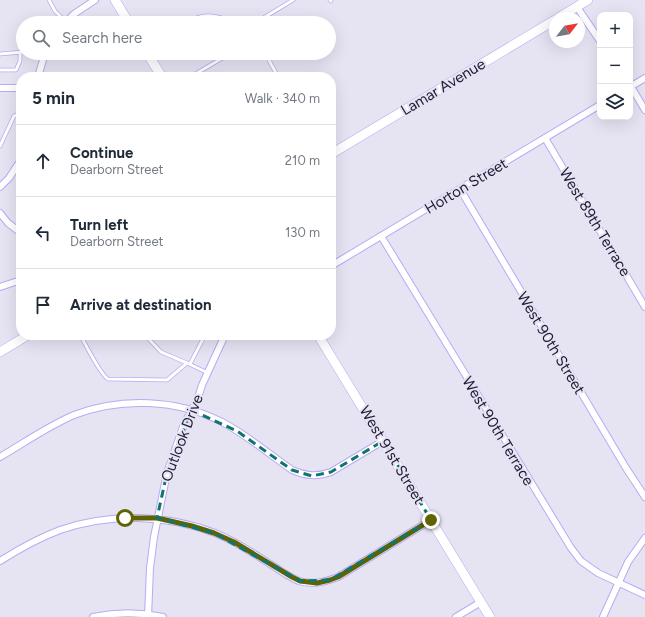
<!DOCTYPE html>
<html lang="en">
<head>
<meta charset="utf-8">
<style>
  body { margin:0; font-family:Figtree,sans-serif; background:#f2f2f3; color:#1f2937 }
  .controls { position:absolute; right:12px; top:12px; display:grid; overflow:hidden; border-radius:8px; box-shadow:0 4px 16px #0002 }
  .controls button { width:36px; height:36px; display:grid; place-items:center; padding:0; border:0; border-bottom:1px solid #e0e1e3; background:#fff; color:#1f2937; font:20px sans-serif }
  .compass { position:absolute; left:549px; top:12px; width:36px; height:36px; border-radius:50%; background:#fff; box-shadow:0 4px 16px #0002; rotate:59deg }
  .stop { position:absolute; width:12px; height:12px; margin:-9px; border:3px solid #5f6400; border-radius:50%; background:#fff }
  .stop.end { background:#5f6400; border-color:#fff; box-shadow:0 1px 4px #0008 }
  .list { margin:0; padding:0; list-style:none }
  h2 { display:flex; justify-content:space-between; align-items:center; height:52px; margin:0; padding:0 16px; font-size:17px }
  h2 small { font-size:13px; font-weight:400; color:#747a83 }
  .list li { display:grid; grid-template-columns:26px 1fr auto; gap:12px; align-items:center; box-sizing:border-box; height:72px; padding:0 16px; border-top:1px solid #e0e1e3 }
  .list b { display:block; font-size:15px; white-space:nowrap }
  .list p { margin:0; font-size:13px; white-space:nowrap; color:#747a83 }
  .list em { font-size:13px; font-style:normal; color:#747a83 }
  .icon { flex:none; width:22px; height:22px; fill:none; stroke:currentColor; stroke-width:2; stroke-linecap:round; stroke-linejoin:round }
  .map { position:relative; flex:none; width:645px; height:617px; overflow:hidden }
  .search { position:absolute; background:#fff; box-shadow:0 4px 16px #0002; left:16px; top:16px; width:320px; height:44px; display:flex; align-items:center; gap:10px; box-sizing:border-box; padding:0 14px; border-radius:22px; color:#747a83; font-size:15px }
  .panel { position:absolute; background:#fff; box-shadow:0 4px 16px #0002; left:16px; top:72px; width:320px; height:268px; border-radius:16px }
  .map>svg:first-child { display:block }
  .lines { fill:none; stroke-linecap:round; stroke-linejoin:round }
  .lane-casing { stroke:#b9aaf4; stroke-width:4.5 }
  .street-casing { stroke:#b9aaf4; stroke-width:8 }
  .secondary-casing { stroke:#b9aaf4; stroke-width:10 }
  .lane { stroke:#fff; stroke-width:3 }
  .street { stroke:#fff; stroke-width:6 }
  .secondary { stroke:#fff; stroke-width:9 }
  .route { stroke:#5f6400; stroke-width:5 }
  .marked { fill:none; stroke:#0f766e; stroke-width:3; stroke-dasharray:8 5; stroke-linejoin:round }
  .labels { text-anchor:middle; stroke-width:4; stroke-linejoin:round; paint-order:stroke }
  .street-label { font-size:15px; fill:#1f1934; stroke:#e6e3f3 }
</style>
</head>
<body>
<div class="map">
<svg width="645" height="617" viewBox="0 0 645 617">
  <rect width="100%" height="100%" fill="#e6e3f3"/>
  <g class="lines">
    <defs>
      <g id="lane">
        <polyline points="49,0 55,11 66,22"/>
        <polyline points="330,0 331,1"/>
        <path d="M186,23C207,10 217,17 239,23"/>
        <polyline points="255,23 293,0"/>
        <polyline points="47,53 60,55 64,53"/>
        <polyline points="244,53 247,54 249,53"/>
        <polyline points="265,53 276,73 276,77"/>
        <polyline points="0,54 23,52"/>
        <polyline points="0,70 16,70 20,61 20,53"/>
        <polyline points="193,77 192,76 231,53"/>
        <polyline points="0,146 14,116 21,114"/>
        <path d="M80,335C87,346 99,373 108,379L167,380L187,363L208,373"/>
        <polyline points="145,335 161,352 187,363"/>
        <polyline points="190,364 205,335"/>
      </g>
      <g id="street">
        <polyline points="577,7 600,41"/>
        <polyline points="65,23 74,14 95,0"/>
        <polyline points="38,77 45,53"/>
        <polyline points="630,85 645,110"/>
        <polyline points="630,87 645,78"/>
        <polyline points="0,88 21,88"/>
        <polyline points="545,138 645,307"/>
        <polyline points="0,187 9,178 21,160"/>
        <polyline points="460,189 626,468 645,497"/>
        <polyline points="0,213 8,223 21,233"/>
        <polyline points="381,236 571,548 581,561 598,573 645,595"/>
        <polyline points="331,266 600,105"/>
        <polyline points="0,287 15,282 21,281"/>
        <path d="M0,457C24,443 48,426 74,415C121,397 177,399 222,422C247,435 269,454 292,470C306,476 317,477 331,472L383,441"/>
        <path d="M0,561C19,549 39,538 60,530C109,513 166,514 215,533C235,541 252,552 270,564C280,570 289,577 299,581C313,585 325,582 338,577L431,520"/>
        <path d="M93,617C117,612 139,612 163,617"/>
        <polyline points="148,617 150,568 154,537 167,473 184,424 197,401 202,385 225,335"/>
        <polyline points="456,617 481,602"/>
        <polyline points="603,617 628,562 645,538"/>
      </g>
      <g id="secondary">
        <polyline points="115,0 129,23"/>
        <polyline points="558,18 588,0"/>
        <polyline points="147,53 162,77"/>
        <polyline points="331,154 555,20"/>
        <polyline points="318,335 490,617"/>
        <polyline points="0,352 28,335"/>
      </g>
    </defs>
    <use href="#lane" class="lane-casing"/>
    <use href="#street" class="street-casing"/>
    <use href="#secondary" class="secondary-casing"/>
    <use href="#lane" class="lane"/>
    <use href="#street" class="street"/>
    <use href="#secondary" class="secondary"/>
  </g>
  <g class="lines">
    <polyline class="route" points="125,518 157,518 192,526 214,533 234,542 292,577 300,581 317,583 330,580 338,577 431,520"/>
  </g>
  <path class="marked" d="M191,410L237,431L292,470L312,476L331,472L383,441L431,520L330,580L300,581L214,533L157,518L167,473Z"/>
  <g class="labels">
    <g class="street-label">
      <text transform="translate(443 87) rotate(-31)" y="5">Lamar Avenue</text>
      <text transform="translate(466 186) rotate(-31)" y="5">Horton Street</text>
      <text transform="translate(595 222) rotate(59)" y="5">West 89th Terrace</text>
      <text transform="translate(551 343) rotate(59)" y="5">West 90th Street</text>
      <text transform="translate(498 431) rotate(59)" y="5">West 90th Terrace</text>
      <text transform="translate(182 438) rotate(-69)" y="5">Outlook Drive</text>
      <text transform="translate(392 455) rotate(59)" y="5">West 91st Street</text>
    </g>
  </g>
</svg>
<div class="controls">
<button>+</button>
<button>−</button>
<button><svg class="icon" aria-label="layers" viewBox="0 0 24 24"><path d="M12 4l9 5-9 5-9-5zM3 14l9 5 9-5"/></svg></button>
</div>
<svg class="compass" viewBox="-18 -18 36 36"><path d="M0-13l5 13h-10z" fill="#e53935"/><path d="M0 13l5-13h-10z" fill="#747a83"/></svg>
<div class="stop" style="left:125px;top:518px"></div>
<div class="stop end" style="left:431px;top:520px"></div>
<div class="search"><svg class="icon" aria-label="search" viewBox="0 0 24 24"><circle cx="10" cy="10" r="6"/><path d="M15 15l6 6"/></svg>Search here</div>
<section class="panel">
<h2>5 min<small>Walk · 340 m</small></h2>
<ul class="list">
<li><svg class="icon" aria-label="ahead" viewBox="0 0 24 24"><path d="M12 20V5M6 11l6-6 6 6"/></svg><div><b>Continue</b><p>Dearborn Street</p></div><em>210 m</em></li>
<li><svg class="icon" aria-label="left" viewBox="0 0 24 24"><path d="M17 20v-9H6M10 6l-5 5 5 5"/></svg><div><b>Turn left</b><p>Dearborn Street</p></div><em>130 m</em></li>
<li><svg class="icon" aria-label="arrive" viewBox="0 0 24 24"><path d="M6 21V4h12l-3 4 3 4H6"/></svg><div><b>Arrive at destination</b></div></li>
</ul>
</section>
</div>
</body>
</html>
